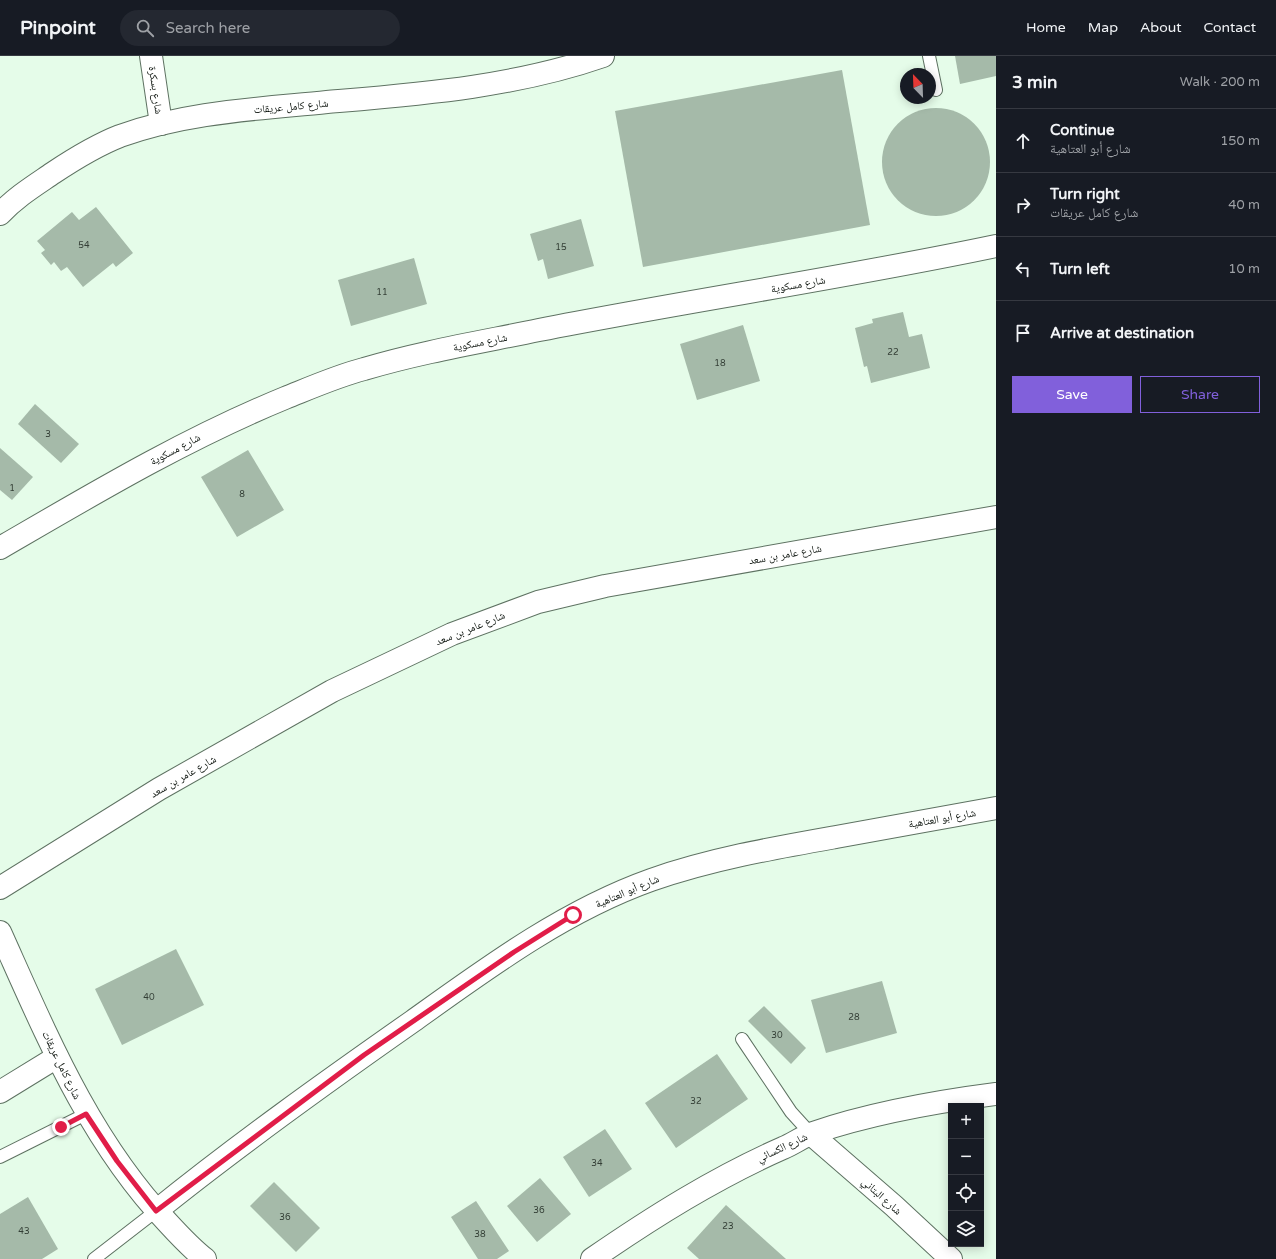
<!DOCTYPE html>
<html lang="en">
<head>
<meta charset="utf-8">
<style>
  body { margin:0; font-family:"Varela Round","Noto Naskh Arabic",sans-serif; background:#242831; color:#f1f3f6 }
  .controls { position:absolute; right:12px; bottom:12px; display:grid; overflow:hidden; border-radius:0px; box-shadow:0 2px 10px #0003 }
  .controls button { width:36px; height:36px; display:grid; place-items:center; padding:0; border:0; border-bottom:1px solid #363941; background:#171b24; color:#f1f3f6; font:20px sans-serif }
  .compass { position:absolute; left:900px; top:12px; width:36px; height:36px; border-radius:50%; background:#171b24; box-shadow:0 2px 10px #0003; rotate:337deg }
  .stop { position:absolute; width:12px; height:12px; margin:-9px; border:3px solid #e11d48; border-radius:50%; background:#fff }
  .stop.end { background:#e11d48; border-color:#fff; box-shadow:0 1px 4px #0008 }
  .list { margin:0; padding:0; list-style:none }
  h2 { display:flex; justify-content:space-between; align-items:center; height:52px; margin:0; padding:0 16px; font-size:17px }
  h2 small { font-size:13px; font-weight:400; color:#9ea1a6 }
  .list li { display:grid; grid-template-columns:26px 1fr auto; gap:12px; align-items:center; box-sizing:border-box; height:64px; padding:0 16px; border-top:1px solid #363941 }
  .list b { display:block; font-size:15px; white-space:nowrap }
  .list p { margin:0; font-size:13px; white-space:nowrap; color:#9ea1a6 }
  .list em { font-size:13px; font-style:normal; color:#9ea1a6 }
  .actions { display:flex; gap:8px; padding:12px 16px }
  .actions a { flex:1; padding:9px 0; border:1px solid #8160db; border-radius:0px; text-align:center; font-size:14px; color:#8160db }
  .actions .main { background:#8160db; color:#fff }
  .icon { flex:none; width:22px; height:22px; fill:none; stroke:currentColor; stroke-width:2; stroke-linecap:round; stroke-linejoin:round }
  .map { position:relative; flex:none; width:996px; height:1203px; overflow:hidden }
  header { display:flex; align-items:center; gap:24px; box-sizing:border-box; height:56px; padding:0 20px; background:#171b24; border-bottom:1px solid #363941 }
  header strong { font-size:19px }
  nav { display:flex; gap:22px; margin-inline-start:auto; font-size:14px }
  .search { width:280px; height:36px; background:#242831; display:flex; align-items:center; gap:10px; box-sizing:border-box; padding:0 14px; border-radius:22px; color:#9ea1a6; font-size:15px }
  main { display:flex }
  aside { flex:1; background:#171b24 }
  .map>svg:first-child { display:block }
  .building { fill:#a5baa9 }
  .lines { fill:none; stroke-linecap:round; stroke-linejoin:round }
  .lane-casing { stroke:#5e7262; stroke-width:14 }
  .street-casing { stroke:#5e7262; stroke-width:24 }
  .secondary-casing { stroke:#5e7262; stroke-width:24 }
  .lane { stroke:#fff; stroke-width:12 }
  .street { stroke:#fff; stroke-width:22 }
  .secondary { stroke:#fff; stroke-width:22 }
  .route { stroke:#e11d48; stroke-width:5 }
  .labels { text-anchor:middle; stroke-width:4; stroke-linejoin:round; paint-order:stroke }
  .number-label { font-size:9px; fill:#343f36 }
  .street-label { font-size:11px; fill:#0f1610; stroke:#fff }
</style>
</head>
<body>
<header>
<strong>Pinpoint</strong>
<div class="search"><svg class="icon" aria-label="search" viewBox="0 0 24 24"><circle cx="10" cy="10" r="6"/><path d="M15 15l6 6"/></svg>Search here</div>
<nav><a>Home</a><a>Map</a><a>About</a><a>Contact</a></nav>
</header>
<main>
<div class="map">
<svg width="996" height="1203" viewBox="0 0 996 1203">
  <rect width="100%" height="100%" fill="#e5fce9"/>
  <g class="building">
    <polygon points="955,0 996,0 996,20 960,28"/>
    <polygon points="842,14 870,169 643,211 615,55"/>
    <circle cx="936" cy="106" r="54"/>
    <polygon points="96,151 133,197 116,211 113,207 83,231 67,211 61,215 54,206 51,209 41,197 45,194 37,185 72,156 79,164"/>
    <polygon points="581,163 594,210 548,223 543,203 538,205 530,178"/>
    <polygon points="414,202 427,248 351,270 338,224"/>
    <polygon points="903,256 909,281 922,278 930,312 871,327 867,310 864,311 855,272 873,267 872,263"/>
    <polygon points="743,269 760,325 697,344 680,288"/>
    <polygon points="35,348 79,388 61,407 18,368"/>
    <polygon points="0,392 33,421 12,444 0,434"/>
    <polygon points="248,394 284,454 237,481 201,421"/>
    <polygon points="176,893 204,949 122,989 95,933"/>
    <polygon points="882,925 897,977 826,997 811,944"/>
    <polygon points="764,950 806,992 791,1008 748,965"/>
    <polygon points="717,998 748,1043 676,1092 645,1047"/>
    <polygon points="605,1073 632,1113 589,1141 563,1101"/>
    <polygon points="540,1122 571,1158 537,1186 507,1150"/>
    <polygon points="274,1126 320,1172 296,1196 250,1150"/>
    <polygon points="28,1141 58,1193 42,1203 0,1203 0,1158"/>
    <polygon points="476,1145 509,1195 497,1203 478,1203 451,1161"/>
    <polygon points="726,1149 786,1203 699,1203 687,1192"/>
  </g>
  <g class="lines">
    <defs>
      <g id="lane">
        <polyline points="929,0 936,34"/>
        <polyline points="742,983 791,1056 811,1078"/>
        <polyline points="0,1101 86,1058"/>
        <polyline points="94,1203 156,1155"/>
      </g>
      <g id="street">
        <polyline points="151,0 161,68"/>
        <path d="M0,158C16,141 34,130 53,117C74,103 97,89 120,80C186,56 258,53 327,46C420,38 514,31 603,0"/>
        <path d="M0,492C93,438 185,383 285,342C310,332 337,320 364,313C421,296 481,286 539,274C691,244 844,222 996,190"/>
        <polyline points="0,832 159,733 332,635 452,578 538,546 605,530 996,461"/>
        <polyline points="0,1036 57,1001"/>
        <polyline points="811,1078 894,1150 951,1203"/>
        <path d="M156,1155C239,1088 326,1026 413,965C487,912 564,855 651,824C711,803 774,792 836,781C889,771 943,762 996,752"/>
      </g>
      <g id="secondary">
        <path d="M0,876C46,978 89,1084 168,1167C179,1179 191,1192 205,1203"/>
        <path d="M592,1203C653,1161 715,1122 783,1092C793,1088 802,1081 813,1077C872,1057 934,1046 996,1038"/>
      </g>
    </defs>
    <use href="#lane" class="lane-casing"/>
    <use href="#street" class="street-casing"/>
    <use href="#secondary" class="secondary-casing"/>
    <use href="#lane" class="lane"/>
    <use href="#street" class="street"/>
    <use href="#secondary" class="secondary"/>
  </g>
  <g class="lines">
    <polyline class="route" points="61,1071 86,1058 117,1105 156,1155 364,999 514,896 573,859"/>
  </g>
  <g class="labels">
    <g class="number-label">
      <text x="84" y="192">54</text>
      <text x="561" y="194">15</text>
      <text x="382" y="239">11</text>
      <text x="893" y="299">22</text>
      <text x="720" y="310">18</text>
      <text x="48" y="381">3</text>
      <text x="12" y="435">1</text>
      <text x="242" y="441">8</text>
      <text x="149" y="944">40</text>
      <text x="854" y="964">28</text>
      <text x="777" y="982">30</text>
      <text x="696" y="1048">32</text>
      <text x="597" y="1110">34</text>
      <text x="539" y="1157">36</text>
      <text x="285" y="1164">36</text>
      <text x="728" y="1173">23</text>
      <text x="24" y="1178">43</text>
      <text x="480" y="1181">38</text>
    </g>
    <g class="street-label">
      <text transform="translate(156 34) rotate(82)" y="4">شارع بسكرة</text>
      <text transform="translate(291 50) rotate(-5)" y="4">شارع كامل عريقات</text>
      <text transform="translate(798 228) rotate(-10)" y="4">شارع مسكوية</text>
      <text transform="translate(480 286) rotate(-11)" y="4">شارع مسكوية</text>
      <text transform="translate(175 393) rotate(-28)" y="4">شارع مسكوية</text>
      <text transform="translate(785 498) rotate(-10)" y="4">شارع عامر بن سعد</text>
      <text transform="translate(470 572) rotate(-22)" y="4">شارع عامر بن سعد</text>
      <text transform="translate(183 720) rotate(-30)" y="4">شارع عامر بن سعد</text>
      <text transform="translate(942 762) rotate(-10)" y="4">شارع أبو العتاهية</text>
      <text transform="translate(627 835) rotate(-23)" y="4">شارع أبو العتاهية</text>
      <text transform="translate(62 1009) rotate(64)" y="4">شارع كامل عريقات</text>
      <text transform="translate(782 1091) rotate(-25)" y="4">شارع الكسائي</text>
      <text transform="translate(882 1140) rotate(42)" y="4">شارع البتاني</text>
    </g>
  </g>
</svg>
<div class="controls">
<button>+</button>
<button>−</button>
<button><svg class="icon" aria-label="locate" viewBox="0 0 24 24"><circle cx="12" cy="12" r="6"/><path d="M12 2v4M12 18v4M2 12h4M18 12h4"/></svg></button>
<button><svg class="icon" aria-label="layers" viewBox="0 0 24 24"><path d="M12 4l9 5-9 5-9-5zM3 14l9 5 9-5"/></svg></button>
</div>
<svg class="compass" viewBox="-18 -18 36 36"><path d="M0-13l5 13h-10z" fill="#e53935"/><path d="M0 13l5-13h-10z" fill="#9ea1a6"/></svg>
<div class="stop" style="left:573px;top:859px"></div>
<div class="stop end" style="left:61px;top:1071px"></div>
</div>
<aside>
<h2>3 min<small>Walk · 200 m</small></h2>
<ul class="list">
<li><svg class="icon" aria-label="ahead" viewBox="0 0 24 24"><path d="M12 20V5M6 11l6-6 6 6"/></svg><div><b>Continue</b><p>شارع أبو العتاهية</p></div><em>150 m</em></li>
<li><svg class="icon" aria-label="right" viewBox="0 0 24 24"><path d="M7 20v-9h11M14 6l5 5-5 5"/></svg><div><b>Turn right</b><p>شارع كامل عريقات</p></div><em>40 m</em></li>
<li><svg class="icon" aria-label="left" viewBox="0 0 24 24"><path d="M17 20v-9H6M10 6l-5 5 5 5"/></svg><div><b>Turn left</b></div><em>10 m</em></li>
<li><svg class="icon" aria-label="arrive" viewBox="0 0 24 24"><path d="M6 21V4h12l-3 4 3 4H6"/></svg><div><b>Arrive at destination</b></div></li>
</ul>
<div class="actions"><a class="main">Save</a><a>Share</a></div>
</aside>
</main>
</body>
</html>
